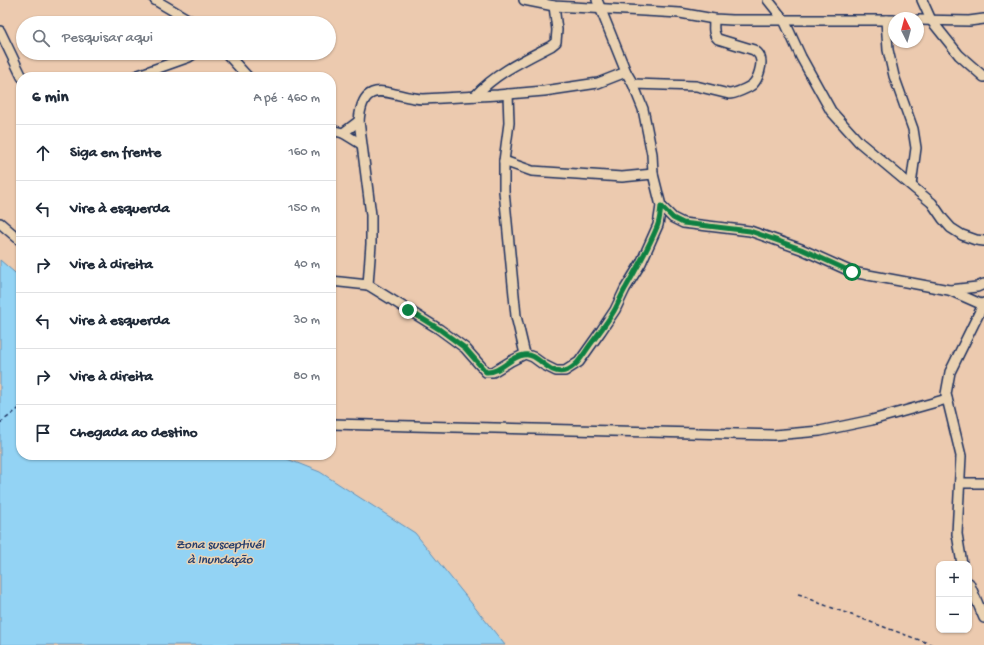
<!DOCTYPE html>
<html lang="pt">
<head>
<meta charset="utf-8">
<style>
  body { margin:0; font-family:"Gochi Hand",sans-serif; background:#f6f6f7; color:#1f2937 }
  .controls { position:absolute; right:12px; bottom:12px; display:grid; overflow:hidden; border-radius:8px; box-shadow:0 1px 3px #0004 }
  .controls button { width:36px; height:36px; display:grid; place-items:center; padding:0; border:0; border-bottom:1px solid #e0e1e3; background:#fff; color:#1f2937; font:20px sans-serif }
  .compass { position:absolute; left:888px; top:12px; width:36px; height:36px; border-radius:50%; background:#fff; box-shadow:0 1px 3px #0004; rotate:354deg }
  .stop { position:absolute; width:12px; height:12px; margin:-9px; border:3px solid #0b8043; border-radius:50%; background:#fff }
  .stop.end { background:#0b8043; border-color:#fff; box-shadow:0 1px 4px #0008 }
  .list { margin:0; padding:0; list-style:none }
  h2 { display:flex; justify-content:space-between; align-items:center; height:52px; margin:0; padding:0 16px; font-size:17px }
  h2 small { font-size:13px; font-weight:400; color:#747a83 }
  .list li { display:grid; grid-template-columns:26px 1fr auto; gap:12px; align-items:center; box-sizing:border-box; height:56px; padding:0 16px; border-top:1px solid #e0e1e3 }
  .list b { display:block; font-size:15px; white-space:nowrap }
  .list em { font-size:13px; font-style:normal; color:#747a83 }
  .icon { flex:none; width:22px; height:22px; fill:none; stroke:currentColor; stroke-width:2; stroke-linecap:round; stroke-linejoin:round }
  .map { position:relative; flex:none; width:984px; height:645px; overflow:hidden }
  .search { position:absolute; background:#fff; box-shadow:0 1px 3px #0004; left:16px; top:16px; width:320px; height:44px; display:flex; align-items:center; gap:10px; box-sizing:border-box; padding:0 14px; border-radius:22px; color:#747a83; font-size:15px }
  .panel { position:absolute; background:#fff; box-shadow:0 1px 3px #0004; left:16px; top:72px; width:320px; height:388px; border-radius:16px }
  .map>svg:first-child { display:block }
  .water { fill:#93d3f4; stroke:#6391b8 }
  .lines { fill:none; stroke-linecap:round; stroke-linejoin:round }
  .minor-casing { stroke:#1b2f5e; stroke-width:12 }
  .path { stroke:#1b2f5e; stroke-width:1.5; stroke-dasharray:4 3; stroke-linecap:butt }
  .minor { stroke:#ead2b2; stroke-width:9 }
  .route { stroke:#0b8043; stroke-width:5 }
  .labels { text-anchor:middle; stroke-width:3; stroke-linejoin:round; paint-order:stroke }
  .water-label { font-size:13px; font-style:italic; fill:#273f6d; stroke:#ead2b2 }
</style>
</head>
<body>
<div class="map">
<svg width="984" height="645" viewBox="0 0 984 645">
  <rect width="100%" height="100%" fill="#eccaaf"/>
  <filter id="ink" filterUnits="userSpaceOnUse"><feTurbulence type="fractalNoise" baseFrequency=".025" numOctaves="2"/><feDisplacementMap in="SourceGraphic" scale="8" xChannelSelector="R" yChannelSelector="G"/><feConvolveMatrix kernelMatrix="1 2 1 2 8 2 1 2 1" color-interpolation-filters="sRGB"/></filter>
  <g filter="url(#ink)">
    <polygon class="water" points="0,260 21,278 21,455 277,455 320,472 415,533 505,645 0,645"/>
    <g class="lines">
      <defs>
        <g id="minor">
          <polyline points="155,0 189,20 192,23"/>
          <polyline points="524,0 554,6 680,13 714,19 732,20 894,20"/>
          <polyline points="768,0 784,20 801,57 831,111 859,142 932,203 943,219 951,228 962,235 976,240 984,241"/>
          <polyline points="922,0 931,20 959,55 984,77"/>
          <polyline points="886,20 888,50 894,76 913,129 916,148 911,185"/>
          <polyline points="918,20 969,21 984,19"/>
          <polyline points="0,31 22,77"/>
          <polyline points="226,53 248,77"/>
          <polyline points="133,77 189,57 195,53"/>
          <path d="M633,84L696,86L729,94C734,94 749,88 753,84C758,79 763,64 760,57C759,53 756,52 754,50L718,39C712,34 714,26 714,19"/>
          <polyline points="508,94 509,123 504,161 504,191 516,316 525,354"/>
          <path d="M475,96C496,73 524,60 551,46L556,42L557,30L554,6"/>
          <polyline points="331,130 343,133 361,144"/>
          <polyline points="343,133 359,121"/>
          <polyline points="504,161 532,171 622,177 653,174"/>
          <polyline points="661,206 673,218 683,223 750,231 801,249 852,272 949,290 983,305"/>
          <polyline points="0,223 21,241"/>
          <polyline points="331,281 368,285 439,329 465,348 486,372 493,372 511,361 525,354 533,357 544,365 556,371 565,371 579,362 601,331 615,310 625,289 641,263 658,225 661,206 653,174 652,154 643,109 633,84 626,72 597,0"/>
          <path d="M368,285L371,244V215L359,121C363,73 392,98 423,99L498,95L544,91L598,83L626,72"/>
          <polyline points="950,290 977,287 984,284"/>
          <polyline points="331,424 774,435 820,431 872,420 947,399"/>
          <polyline points="960,483 984,483"/>
          <polyline points="962,564 957,534 961,456 946,394 950,372 984,303"/>
          <polyline points="969,583 984,618"/>
        </g>
      </defs>
      <use href="#minor" class="minor-casing"/>
      <g class="path">
        <polyline points="0,423 21,407"/>
        <polyline points="798,594 802,595 819,603 933,645"/>
      </g>
      <use href="#minor" class="minor"/>
    </g>
  </g>
  <g class="lines" filter="url(#ink)">
    <path class="route" d="M408,310L439,329L465,348L486,372C501,373 509,357 524,355C538,352 548,376 565,371C577,367 583,355 590,345C598,334 607,323 614,311C618,304 621,296 625,289C637,268 648,249 657,227C660,220 660,213 661,206L673,218L683,223L750,231L801,249L852,272"/>
  </g>
  <g class="labels">
    <g class="water-label">
      <text x="220" y="548">Zona susceptivél<tspan x="220" dy="15">à Inundação</tspan></text>
    </g>
  </g>
</svg>
<div class="controls">
<button>+</button>
<button>−</button>
</div>
<svg class="compass" viewBox="-18 -18 36 36"><path d="M0-13l5 13h-10z" fill="#e53935"/><path d="M0 13l5-13h-10z" fill="#747a83"/></svg>
<div class="stop" style="left:852px;top:272px"></div>
<div class="stop end" style="left:408px;top:310px"></div>
<div class="search"><svg class="icon" aria-label="search" viewBox="0 0 24 24"><circle cx="10" cy="10" r="6"/><path d="M15 15l6 6"/></svg>Pesquisar aqui</div>
<section class="panel">
<h2>6 min<small>A pé · 460 m</small></h2>
<ul class="list">
<li><svg class="icon" aria-label="ahead" viewBox="0 0 24 24"><path d="M12 20V5M6 11l6-6 6 6"/></svg><div><b>Siga em frente</b></div><em>160 m</em></li>
<li><svg class="icon" aria-label="left" viewBox="0 0 24 24"><path d="M17 20v-9H6M10 6l-5 5 5 5"/></svg><div><b>Vire à esquerda</b></div><em>150 m</em></li>
<li><svg class="icon" aria-label="right" viewBox="0 0 24 24"><path d="M7 20v-9h11M14 6l5 5-5 5"/></svg><div><b>Vire à direita</b></div><em>40 m</em></li>
<li><svg class="icon" aria-label="left" viewBox="0 0 24 24"><path d="M17 20v-9H6M10 6l-5 5 5 5"/></svg><div><b>Vire à esquerda</b></div><em>30 m</em></li>
<li><svg class="icon" aria-label="right" viewBox="0 0 24 24"><path d="M7 20v-9h11M14 6l5 5-5 5"/></svg><div><b>Vire à direita</b></div><em>80 m</em></li>
<li><svg class="icon" aria-label="arrive" viewBox="0 0 24 24"><path d="M6 21V4h12l-3 4 3 4H6"/></svg><div><b>Chegada ao destino</b></div></li>
</ul>
</section>
</div>
</body>
</html>
